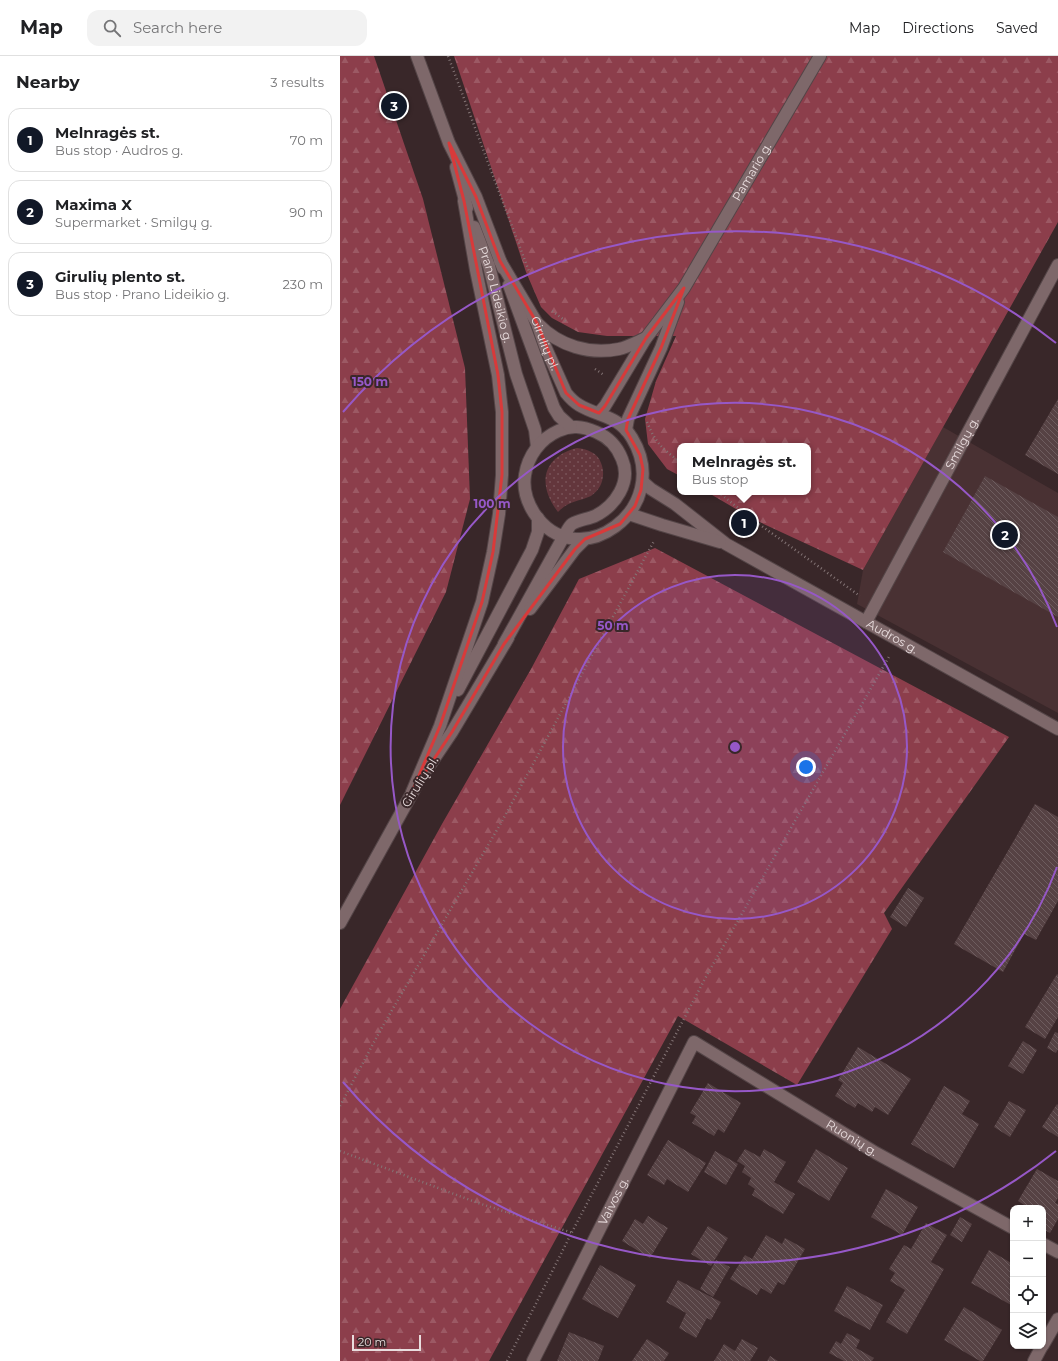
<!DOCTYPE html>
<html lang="en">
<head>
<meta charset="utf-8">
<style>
  body { margin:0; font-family:Montserrat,sans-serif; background:#f2f2f2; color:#202124 }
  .controls { position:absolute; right:12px; bottom:12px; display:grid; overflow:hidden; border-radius:8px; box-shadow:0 1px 3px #0004 }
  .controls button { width:36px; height:36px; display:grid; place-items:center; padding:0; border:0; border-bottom:1px solid #e0e0e0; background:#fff; color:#202124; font:20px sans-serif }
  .scale { position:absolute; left:12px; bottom:10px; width:69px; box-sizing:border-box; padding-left:4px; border:2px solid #e9ddde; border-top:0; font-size:11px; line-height:14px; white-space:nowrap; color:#e9ddde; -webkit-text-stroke:3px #392729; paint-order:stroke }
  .you { position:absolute; left:466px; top:711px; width:14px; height:14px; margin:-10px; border:3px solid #fff; border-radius:50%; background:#1a73e8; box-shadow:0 0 0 6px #1a73e833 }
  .badge { display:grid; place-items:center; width:26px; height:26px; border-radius:50%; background:#111827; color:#fff; font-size:13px; font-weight:700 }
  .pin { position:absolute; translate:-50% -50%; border:2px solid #fff; box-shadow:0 1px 4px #0006 }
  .popup { position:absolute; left:337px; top:387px; width:134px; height:52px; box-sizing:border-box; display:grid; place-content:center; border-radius:8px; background:#fff; filter:drop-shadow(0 1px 3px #0005); font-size:13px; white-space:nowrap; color:#757577 }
  .popup b { font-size:15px; color:#202124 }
  .popup::after { content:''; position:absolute; left:50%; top:100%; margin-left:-8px; border:8px solid transparent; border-top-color:#fff }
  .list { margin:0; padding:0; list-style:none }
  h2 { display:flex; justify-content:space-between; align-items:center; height:52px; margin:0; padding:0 16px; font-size:17px }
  h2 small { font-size:13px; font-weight:400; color:#757577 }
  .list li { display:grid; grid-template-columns:26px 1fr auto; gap:12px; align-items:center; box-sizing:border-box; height:64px; margin:0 8px 8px; padding:0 8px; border:1px solid #e0e0e0; border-radius:12px }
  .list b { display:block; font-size:15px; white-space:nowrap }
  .list p { margin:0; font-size:13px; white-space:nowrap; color:#757577 }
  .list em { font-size:13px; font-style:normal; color:#757577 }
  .icon { flex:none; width:22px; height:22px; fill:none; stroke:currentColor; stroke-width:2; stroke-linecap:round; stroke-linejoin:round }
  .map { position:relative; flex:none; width:718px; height:1305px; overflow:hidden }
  header { display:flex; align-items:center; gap:24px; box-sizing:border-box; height:56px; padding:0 20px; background:#fff; border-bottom:1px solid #e0e0e0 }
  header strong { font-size:19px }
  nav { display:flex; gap:22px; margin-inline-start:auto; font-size:14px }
  .search { width:280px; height:36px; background:#f2f2f2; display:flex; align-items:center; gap:10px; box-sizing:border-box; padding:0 14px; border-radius:12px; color:#757577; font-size:15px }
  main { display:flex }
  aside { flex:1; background:#fff }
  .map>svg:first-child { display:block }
  .built { fill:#493133 }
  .grass { fill:url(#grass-dots) }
  .forest { fill:url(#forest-firs) }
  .building { fill:url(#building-back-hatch) }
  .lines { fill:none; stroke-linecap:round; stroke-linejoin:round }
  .minor-casing { stroke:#544547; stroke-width:14 }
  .secondary-casing { stroke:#544547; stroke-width:14 }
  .path { stroke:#847576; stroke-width:2.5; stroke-dasharray:1 3; stroke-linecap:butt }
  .minor { stroke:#7e686a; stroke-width:12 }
  .secondary { stroke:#7e686a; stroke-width:12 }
  .marked { fill:none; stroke:#d83a3a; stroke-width:3; stroke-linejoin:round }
  .ring { fill:none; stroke:#9658c7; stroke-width:2 }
  .labels { text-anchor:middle; stroke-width:4; stroke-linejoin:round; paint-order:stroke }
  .street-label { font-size:12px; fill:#e9ddde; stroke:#392729 }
  .centre { fill:#9658c7; stroke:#392729; stroke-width:2 }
  .ring-label { font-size:12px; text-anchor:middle; font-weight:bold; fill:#9658c7; stroke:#392729; stroke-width:4; stroke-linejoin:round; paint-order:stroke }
</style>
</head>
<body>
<header>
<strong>Map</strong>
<div class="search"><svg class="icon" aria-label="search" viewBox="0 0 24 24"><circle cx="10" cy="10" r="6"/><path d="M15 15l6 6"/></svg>Search here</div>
<nav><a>Map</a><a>Directions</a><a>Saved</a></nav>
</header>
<main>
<aside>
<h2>Nearby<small>3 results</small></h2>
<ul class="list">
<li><span class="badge">1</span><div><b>Melnragės st.</b><p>Bus stop · Audros g.</p></div><em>70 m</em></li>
<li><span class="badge">2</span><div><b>Maxima X</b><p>Supermarket · Smilgų g.</p></div><em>90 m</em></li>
<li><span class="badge">3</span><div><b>Girulių plento st.</b><p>Bus stop · Prano Lideikio g.</p></div><em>230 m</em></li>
</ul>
</aside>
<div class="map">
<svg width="718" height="1305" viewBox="0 0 718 1305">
  <defs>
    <pattern id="grass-dots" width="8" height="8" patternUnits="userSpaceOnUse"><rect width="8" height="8" fill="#63363c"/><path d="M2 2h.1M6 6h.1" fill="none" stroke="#795358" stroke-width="1.8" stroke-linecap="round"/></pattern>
    <pattern id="forest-firs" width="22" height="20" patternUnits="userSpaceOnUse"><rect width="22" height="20" fill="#8c3e4b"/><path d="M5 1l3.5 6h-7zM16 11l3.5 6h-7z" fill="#9c5964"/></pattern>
    <pattern id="building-back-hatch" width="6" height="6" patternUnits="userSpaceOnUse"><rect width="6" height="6" fill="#564244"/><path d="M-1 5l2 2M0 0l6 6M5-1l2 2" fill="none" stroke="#6e5d5f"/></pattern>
  </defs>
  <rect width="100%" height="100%" fill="#392729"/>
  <polygon class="built" points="603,371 718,437 718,657 517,548 523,514"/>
  <path class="grass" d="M237,392C247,393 258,397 261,407C266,419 262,433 251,440C238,446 230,444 218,456C197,429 202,401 237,392Z"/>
  <g class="forest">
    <polygon points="0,0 34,0 83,143 125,312 130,443 106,536 0,749"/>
    <polygon points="114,0 718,0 718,166 523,514 413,463 367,436 468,436 468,390 340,390 340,420 327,413 308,388 305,363 316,325 336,280 267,280 238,276 212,262 201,251 186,216"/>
    <polygon points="315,492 669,681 544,857 552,873 457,1029 338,960 149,1305 0,1305 0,953 102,768 191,613 239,523"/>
  </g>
  <g class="building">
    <polygon points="718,343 718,418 685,399"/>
    <polygon points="645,420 718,461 718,561 603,496"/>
    <polygon points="695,748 718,761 718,845 696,884 684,878 663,916 614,888"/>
    <polygon points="568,832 584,842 566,871 550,861"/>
    <polygon points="717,918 718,919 718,961 705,983 685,971"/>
    <polygon points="715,976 718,977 718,993 716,997 707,992"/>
    <polygon points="683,985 697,994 683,1018 668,1010"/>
    <polygon points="518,991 571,1023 548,1059 535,1051 532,1056 518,1047 515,1052 495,1040 503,1027 498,1024"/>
    <polygon points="368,1027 401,1047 384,1077 378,1073 374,1080 352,1067 356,1060 350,1057"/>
    <polygon points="604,1030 630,1045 622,1058 639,1068 614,1112 571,1088"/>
    <polygon points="669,1045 686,1054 670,1081 654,1071"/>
    <polygon points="717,1048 718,1049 718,1081 702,1071"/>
    <polygon points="328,1084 366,1107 348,1136 327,1123 324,1129 307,1119"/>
    <polygon points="405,1093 420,1101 424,1093 446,1106 434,1126 455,1138 443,1158 412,1139 415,1133 408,1128 411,1122 402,1116 405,1110 397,1105"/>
    <polygon points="476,1093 508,1112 489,1145 457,1126"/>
    <polygon points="375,1095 398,1108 386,1129 364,1116"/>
    <polygon points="697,1113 718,1125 718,1142 715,1147 718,1148 718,1163 710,1177 703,1173 703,1152 689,1152 678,1145"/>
    <polygon points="546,1133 578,1151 562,1179 531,1161"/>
    <polygon points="308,1160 328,1172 310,1202 282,1185 295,1163 303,1168"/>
    <polygon points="620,1161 632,1168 622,1186 610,1179"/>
    <polygon points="586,1167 607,1179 591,1206 604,1213 567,1278 546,1266 565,1234 550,1225 555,1217 549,1213 564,1189 571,1193"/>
    <polygon points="368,1170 388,1182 371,1210 351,1198"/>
    <polygon points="426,1179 442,1188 445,1182 465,1193 444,1229 438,1226 431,1238 421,1232 417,1239 390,1223 405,1199 412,1203"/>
    <polygon points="649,1194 673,1208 673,1250 631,1227"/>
    <polygon points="376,1204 390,1211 373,1241 360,1233"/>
    <polygon points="260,1209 296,1229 278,1262 242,1243"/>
    <polygon points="338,1224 381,1246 371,1264 367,1262 356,1282 339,1272 346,1257 326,1246"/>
    <polygon points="507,1230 543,1249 530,1274 494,1255"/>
    <polygon points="624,1251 662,1274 643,1305 640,1305 604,1284"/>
    <polygon points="229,1276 264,1290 258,1305 217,1305"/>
    <polygon points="507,1277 520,1284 516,1292 534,1302 532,1305 504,1305 489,1297 496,1285 501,1288"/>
    <polygon points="307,1283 329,1297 324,1305 292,1305"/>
    <polygon points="402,1283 418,1292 410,1305 374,1305 384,1288 395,1295"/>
    <polygon points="430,1300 438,1305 427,1305"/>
  </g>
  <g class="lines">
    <defs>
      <g id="minor">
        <path id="s1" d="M259,357L265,350L306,282L344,232L480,0"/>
        <polyline points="286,374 288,363 321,292 338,246"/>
        <path id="s2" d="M303,426L311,433L335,448L386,488L718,673"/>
        <polyline points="289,458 322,469 380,486"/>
        <path id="s3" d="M526,566L718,209"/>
        <polyline points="703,1188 718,1196"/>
        <polyline points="703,1289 718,1263"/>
        <path id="s4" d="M193,1305L354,986L536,1097L673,1172"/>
        <polyline points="694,1305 702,1290"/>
      </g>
      <g id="secondary">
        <polyline points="77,0 109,87 136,141 163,212"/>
        <polyline points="116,111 127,152"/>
        <path id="s5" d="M134,171L149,210L176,318L195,374L197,391"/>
        <path id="s6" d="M160,205L197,267L205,290L226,337C230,342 234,346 239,349C259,361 278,359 292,382C335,453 237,522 194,457C187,446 183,432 185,419C188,400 200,383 218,375C231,369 242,370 256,376C268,381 277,390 282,403C292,426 275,450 255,460C248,463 238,464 232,468C229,470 226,477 224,480L164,588"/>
        <polyline points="169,229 214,352 219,360 231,371"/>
        <path d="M198,268C219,290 250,299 279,293C288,291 297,286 306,282"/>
        <polyline points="190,553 235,493 245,483"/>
        <polyline points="118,634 192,494 198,476 198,462"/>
        <polyline points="87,713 112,676 168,582"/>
        <polyline points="72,736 100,670 142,546 153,496 159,458 162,419 162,356 158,319 136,214 124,145"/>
        <polyline points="0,867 76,730"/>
      </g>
    </defs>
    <use href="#minor" class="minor-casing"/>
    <use href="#secondary" class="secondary-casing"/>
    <g class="path">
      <polyline points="108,0 190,218"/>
      <polyline points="212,255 227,266"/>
      <polyline points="255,313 264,319"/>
      <path d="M307,366C316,388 322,392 340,406"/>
      <polyline points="378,436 416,466 520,540"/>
      <polyline points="0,1050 41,973 161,767 314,485"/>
      <polyline points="0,1095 138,1147 233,1177"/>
      <polyline points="167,1305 232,1176 368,917 550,599"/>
    </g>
    <use href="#minor" class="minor"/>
    <use href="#secondary" class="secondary"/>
  </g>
  <path class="marked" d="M109,87L136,141L160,205L197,267L226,337L239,349L259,357L265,350L306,282L344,232L321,292L288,363L286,374L300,399L303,413L301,434L295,450L280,468L245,483L235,493L164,588L112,676L72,736L100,670L142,546L153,496L162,419V356L158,319L124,145Z"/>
  <circle cx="395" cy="691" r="172" fill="#9658c7" fill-opacity=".12"/>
  <g class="ring">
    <circle cx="395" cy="691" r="172"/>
    <path d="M717 811A344 344 0 1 1 717 571"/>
    <path d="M716 1095A516 516 0 0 1 3 1026M3 356A516 516 0 0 1 716 287"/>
  </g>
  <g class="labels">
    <g class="street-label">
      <text dy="4" stroke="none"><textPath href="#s1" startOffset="286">Pamario g.</textPath></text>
      <text dy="4" stroke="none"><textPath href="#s5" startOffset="71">Prano Lideikio g.</textPath></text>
      <text dy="4" stroke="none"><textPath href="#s6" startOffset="94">Girulių pl.</textPath></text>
      <text dy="4" stroke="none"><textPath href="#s3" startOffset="203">Smilgų g.</textPath></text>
      <text dy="4" stroke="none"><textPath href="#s2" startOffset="294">Audros g.</textPath></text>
      <text transform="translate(80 726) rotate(-58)" y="4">Girulių pl.</text>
      <text dy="4" stroke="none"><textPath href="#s4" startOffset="542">Ruonių g.</textPath></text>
      <text dy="4" stroke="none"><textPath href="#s4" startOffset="179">Vaivos g.</textPath></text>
    </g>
  </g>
  <circle cx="395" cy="691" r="6" class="centre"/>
  <g class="ring-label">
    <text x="30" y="330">150 m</text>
    <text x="152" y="452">100 m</text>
    <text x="273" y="574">50 m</text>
  </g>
</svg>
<div class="controls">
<button>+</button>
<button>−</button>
<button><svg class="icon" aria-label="locate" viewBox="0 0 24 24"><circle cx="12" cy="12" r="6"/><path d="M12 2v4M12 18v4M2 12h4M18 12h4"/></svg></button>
<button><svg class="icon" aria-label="layers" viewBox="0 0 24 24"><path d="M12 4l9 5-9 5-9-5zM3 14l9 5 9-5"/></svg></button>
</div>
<div class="scale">20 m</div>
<div class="you"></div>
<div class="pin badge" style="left:404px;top:467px">1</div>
<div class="popup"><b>Melnragės st.</b>Bus stop</div>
<div class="pin badge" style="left:665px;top:479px">2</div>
<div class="pin badge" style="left:54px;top:50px">3</div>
</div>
</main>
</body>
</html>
